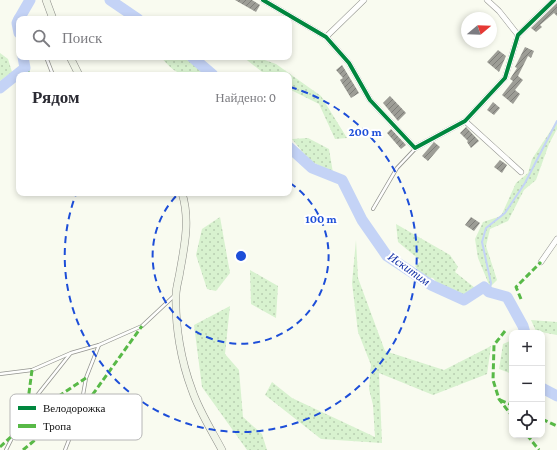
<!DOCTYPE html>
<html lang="ru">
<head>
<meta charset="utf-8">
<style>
  body { margin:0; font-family:"Crimson Pro",serif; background:#f2f2f3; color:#2b2b33 }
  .controls { position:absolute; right:12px; bottom:12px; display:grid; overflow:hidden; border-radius:8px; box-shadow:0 2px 6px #0003 }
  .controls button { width:36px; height:36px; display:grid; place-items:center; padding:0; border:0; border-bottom:1px solid #e1e1e2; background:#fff; color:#2b2b33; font:20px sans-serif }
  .compass { position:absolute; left:461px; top:12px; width:36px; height:36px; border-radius:50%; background:#fff; box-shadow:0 2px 6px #0003; rotate:71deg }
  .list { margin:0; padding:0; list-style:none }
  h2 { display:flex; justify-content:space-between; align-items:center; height:52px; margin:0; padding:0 16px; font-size:17px }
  h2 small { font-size:13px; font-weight:400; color:#7c7c81 }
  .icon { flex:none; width:22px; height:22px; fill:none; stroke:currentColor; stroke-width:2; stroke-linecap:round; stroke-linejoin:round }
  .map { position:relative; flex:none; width:557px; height:450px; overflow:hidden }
  .search { position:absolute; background:#fff; box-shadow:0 2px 6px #0003; left:16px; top:16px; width:276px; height:44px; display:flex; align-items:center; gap:10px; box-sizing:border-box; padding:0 14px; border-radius:8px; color:#7c7c81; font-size:15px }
  .panel { position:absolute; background:#fff; box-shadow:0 2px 6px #0003; left:16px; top:72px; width:276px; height:124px; border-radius:8px }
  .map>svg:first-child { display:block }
  .green { fill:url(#green-dots) }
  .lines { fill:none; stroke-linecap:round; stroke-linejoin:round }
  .stream { stroke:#c4d3f6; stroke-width:2 }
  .river { stroke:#c4d3f6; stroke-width:11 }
  .building { fill:url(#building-hatch) }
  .service-casing { stroke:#93948f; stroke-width:4 }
  .minor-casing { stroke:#93948f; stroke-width:6 }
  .secondary-casing { stroke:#8a8b86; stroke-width:8 }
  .service { stroke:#fefefd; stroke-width:2.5 }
  .minor { stroke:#fefefd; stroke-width:5 }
  .secondary { stroke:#f1f5e8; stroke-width:7 }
  .quiet { stroke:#58b947; stroke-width:3; stroke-dasharray:6 3; stroke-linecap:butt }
  .cycleway-casing { stroke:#fff; stroke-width:6 }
  .cycleway { stroke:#00873e; stroke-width:4 }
  .ring { fill:none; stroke:#1d4ed8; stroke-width:2; stroke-dasharray:7 5 }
  .labels { text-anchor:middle; stroke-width:4; stroke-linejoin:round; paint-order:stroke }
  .water-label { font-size:12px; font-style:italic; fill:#0f2da5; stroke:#fff }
  .key { fill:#fff; stroke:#b6b6b6; stroke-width:1 }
  .key-label { font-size:11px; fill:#0d0d0d }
  .centre { fill:#1d4ed8; stroke:#fff; stroke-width:2 }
  .ring-label { font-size:12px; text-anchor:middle; font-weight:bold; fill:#1d4ed8; stroke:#fff; stroke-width:4; stroke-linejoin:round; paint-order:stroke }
</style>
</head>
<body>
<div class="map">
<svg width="557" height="450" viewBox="0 0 557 450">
  <defs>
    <pattern id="green-dots" width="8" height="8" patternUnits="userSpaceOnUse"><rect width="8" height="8" fill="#d8f2cf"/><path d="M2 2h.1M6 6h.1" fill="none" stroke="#b8ceb1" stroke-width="1.8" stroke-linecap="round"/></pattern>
    <pattern id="building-hatch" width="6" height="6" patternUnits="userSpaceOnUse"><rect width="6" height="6" fill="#9d9d96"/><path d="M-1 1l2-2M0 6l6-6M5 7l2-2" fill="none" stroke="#7e7e79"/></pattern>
  </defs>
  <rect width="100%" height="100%" fill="#f9fbf0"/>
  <g class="green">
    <polygon points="0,53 8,59 12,72 0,81"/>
    <path d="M161,57H183L207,75C183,75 177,77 161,57Z"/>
    <polygon points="243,57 256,57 276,64 321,96 347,138 335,139 319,104 289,89 289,75 266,75"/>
    <polygon points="557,121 557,129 549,144 536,180 524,190 508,221 490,229 486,246 497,280 490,287 478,258 475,239 483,222 501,216 516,183 528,173 532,159"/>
    <polygon points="308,138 329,149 333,173 309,160 292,139"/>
    <polygon points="220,217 230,273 216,291 207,289 196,255 202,229"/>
    <polygon points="396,224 450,255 458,267 455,272 475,288 463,295 440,286 433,278 422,276 415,266 421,261 398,242"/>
    <polygon points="356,240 358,278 385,351 444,370 491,346 487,374 433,395 379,373 382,443 321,439 265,395 272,382 292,398 375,437 373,405 369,389 371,365 358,332 352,283"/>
    <polygon points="250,270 278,286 276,318 251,304"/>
    <polygon points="230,306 225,354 239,370 243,417 262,434 267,450 247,450 202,387 194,325"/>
    <polygon points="531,320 557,322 557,335 536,331"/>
    <polygon points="512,340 512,374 499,369 503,344"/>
  </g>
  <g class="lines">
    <polyline class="stream" points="489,292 491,283 482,242 486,228 505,213 525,183 557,121"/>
    <g class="river">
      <polyline points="110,0 138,19"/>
      <polyline points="19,19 30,0"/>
      <polyline points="19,19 17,23 19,33"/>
      <polyline points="192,57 213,75"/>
      <polyline points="0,88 25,68 23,57"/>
      <polyline points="289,147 312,168 342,180 362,220 387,256 431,285 464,300 484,287 489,292 507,297 523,326 525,333"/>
      <polyline points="542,388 557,396"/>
    </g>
  </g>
  <g class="building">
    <polygon points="235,0 252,0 260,5 256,12"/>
    <polygon points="557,3 557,16 554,13 540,25 542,27 536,32 531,28"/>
    <polygon points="525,47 534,51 531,58 528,56 518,76 523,80 515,90 520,94 513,104 502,95 513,81 510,79 517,68 515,67"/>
    <polygon points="498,50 506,56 499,72 487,62"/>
    <polygon points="342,65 359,93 351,98 340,80 343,78 336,70"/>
    <polygon points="390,96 406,113 398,121 383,103"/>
    <polygon points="493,102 500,108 494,115 487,110"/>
    <polygon points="466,127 479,141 471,148 467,142 468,141 460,133"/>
    <polygon points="391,129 406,145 401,149 387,133"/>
    <polygon points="434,142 440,147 428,161 422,156"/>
    <polygon points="500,160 507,165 502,173 494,167"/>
    <polygon points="471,217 480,223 474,231 465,225"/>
  </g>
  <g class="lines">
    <defs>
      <g id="service">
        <polyline points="46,57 53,75"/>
        <polyline points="373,209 397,168 415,149"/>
        <polyline points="0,374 32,370 71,353 99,345 142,326 174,296"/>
        <polyline points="6,450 27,408 70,354"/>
        <polyline points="65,450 80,412 86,378 99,345"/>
      </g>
      <g id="minor">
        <polyline points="263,0 326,37 349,63 370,100 415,148 465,121 505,78 518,35 554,0"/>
        <polyline points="487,0 499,11 518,35"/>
        <polyline points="326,37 364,0"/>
        <polyline points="465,121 521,172"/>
        <polyline points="541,262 557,239"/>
      </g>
      <g id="secondary">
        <polyline points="46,0 53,19"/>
        <polyline points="70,57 79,75"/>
        <path d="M182,193C190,219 185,244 180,271C179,279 176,287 176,295C175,326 181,361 192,390C199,411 212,431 222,450"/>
      </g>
    </defs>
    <use href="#service" class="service-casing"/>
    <use href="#minor" class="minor-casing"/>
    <use href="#secondary" class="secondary-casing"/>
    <use href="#service" class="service"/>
    <use href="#minor" class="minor"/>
    <use href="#secondary" class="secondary"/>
    <g class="quiet">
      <polyline points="28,72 30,75"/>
      <polyline points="521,299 516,287 541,262"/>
      <polyline points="505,331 494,345 493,380 499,399 512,416"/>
      <polyline points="32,370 27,408 56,398 86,378"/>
      <polyline points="500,400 512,405"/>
      <polyline points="542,419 557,426"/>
      <polyline points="527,435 539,450"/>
      <polyline points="0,447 14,434"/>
      <polyline points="23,450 35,440 80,412 142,326"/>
    </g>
    <defs>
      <polyline id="cycleway" points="263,0 326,37 349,63 370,100 415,148 465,121 505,78 518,35 554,0"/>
    </defs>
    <use href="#cycleway" class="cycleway-casing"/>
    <use href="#cycleway" class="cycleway"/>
  </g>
  <g class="ring">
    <path d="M290 183A88 88 0 1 1 179 193"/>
    <path d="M290 87A176 176 0 1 1 76 194"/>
  </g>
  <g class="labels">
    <g class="water-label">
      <text transform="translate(409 269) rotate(35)" y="4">Искитим</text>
    </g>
  </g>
  <rect x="10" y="394" width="132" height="46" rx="6" class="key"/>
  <rect x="18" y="406" width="18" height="4" fill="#00873e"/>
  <rect x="18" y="424" width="18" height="4" fill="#58b947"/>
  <g class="key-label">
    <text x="43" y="412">Велодорожка</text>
    <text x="43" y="430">Тропа</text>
  </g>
  <circle cx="241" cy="256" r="6" class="centre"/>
  <g class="ring-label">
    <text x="365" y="136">200 m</text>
    <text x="321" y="223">100 m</text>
  </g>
</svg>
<div class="controls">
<button>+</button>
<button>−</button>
<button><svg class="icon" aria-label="locate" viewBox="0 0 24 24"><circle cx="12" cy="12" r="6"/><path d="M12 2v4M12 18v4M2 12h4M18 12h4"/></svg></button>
</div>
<svg class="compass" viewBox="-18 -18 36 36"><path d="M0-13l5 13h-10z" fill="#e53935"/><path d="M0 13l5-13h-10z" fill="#7c7c81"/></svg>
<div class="search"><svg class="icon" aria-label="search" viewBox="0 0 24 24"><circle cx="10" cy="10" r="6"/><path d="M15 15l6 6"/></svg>Поиск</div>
<section class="panel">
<h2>Рядом<small>Найдено: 0</small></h2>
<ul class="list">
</ul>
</section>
</div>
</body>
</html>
